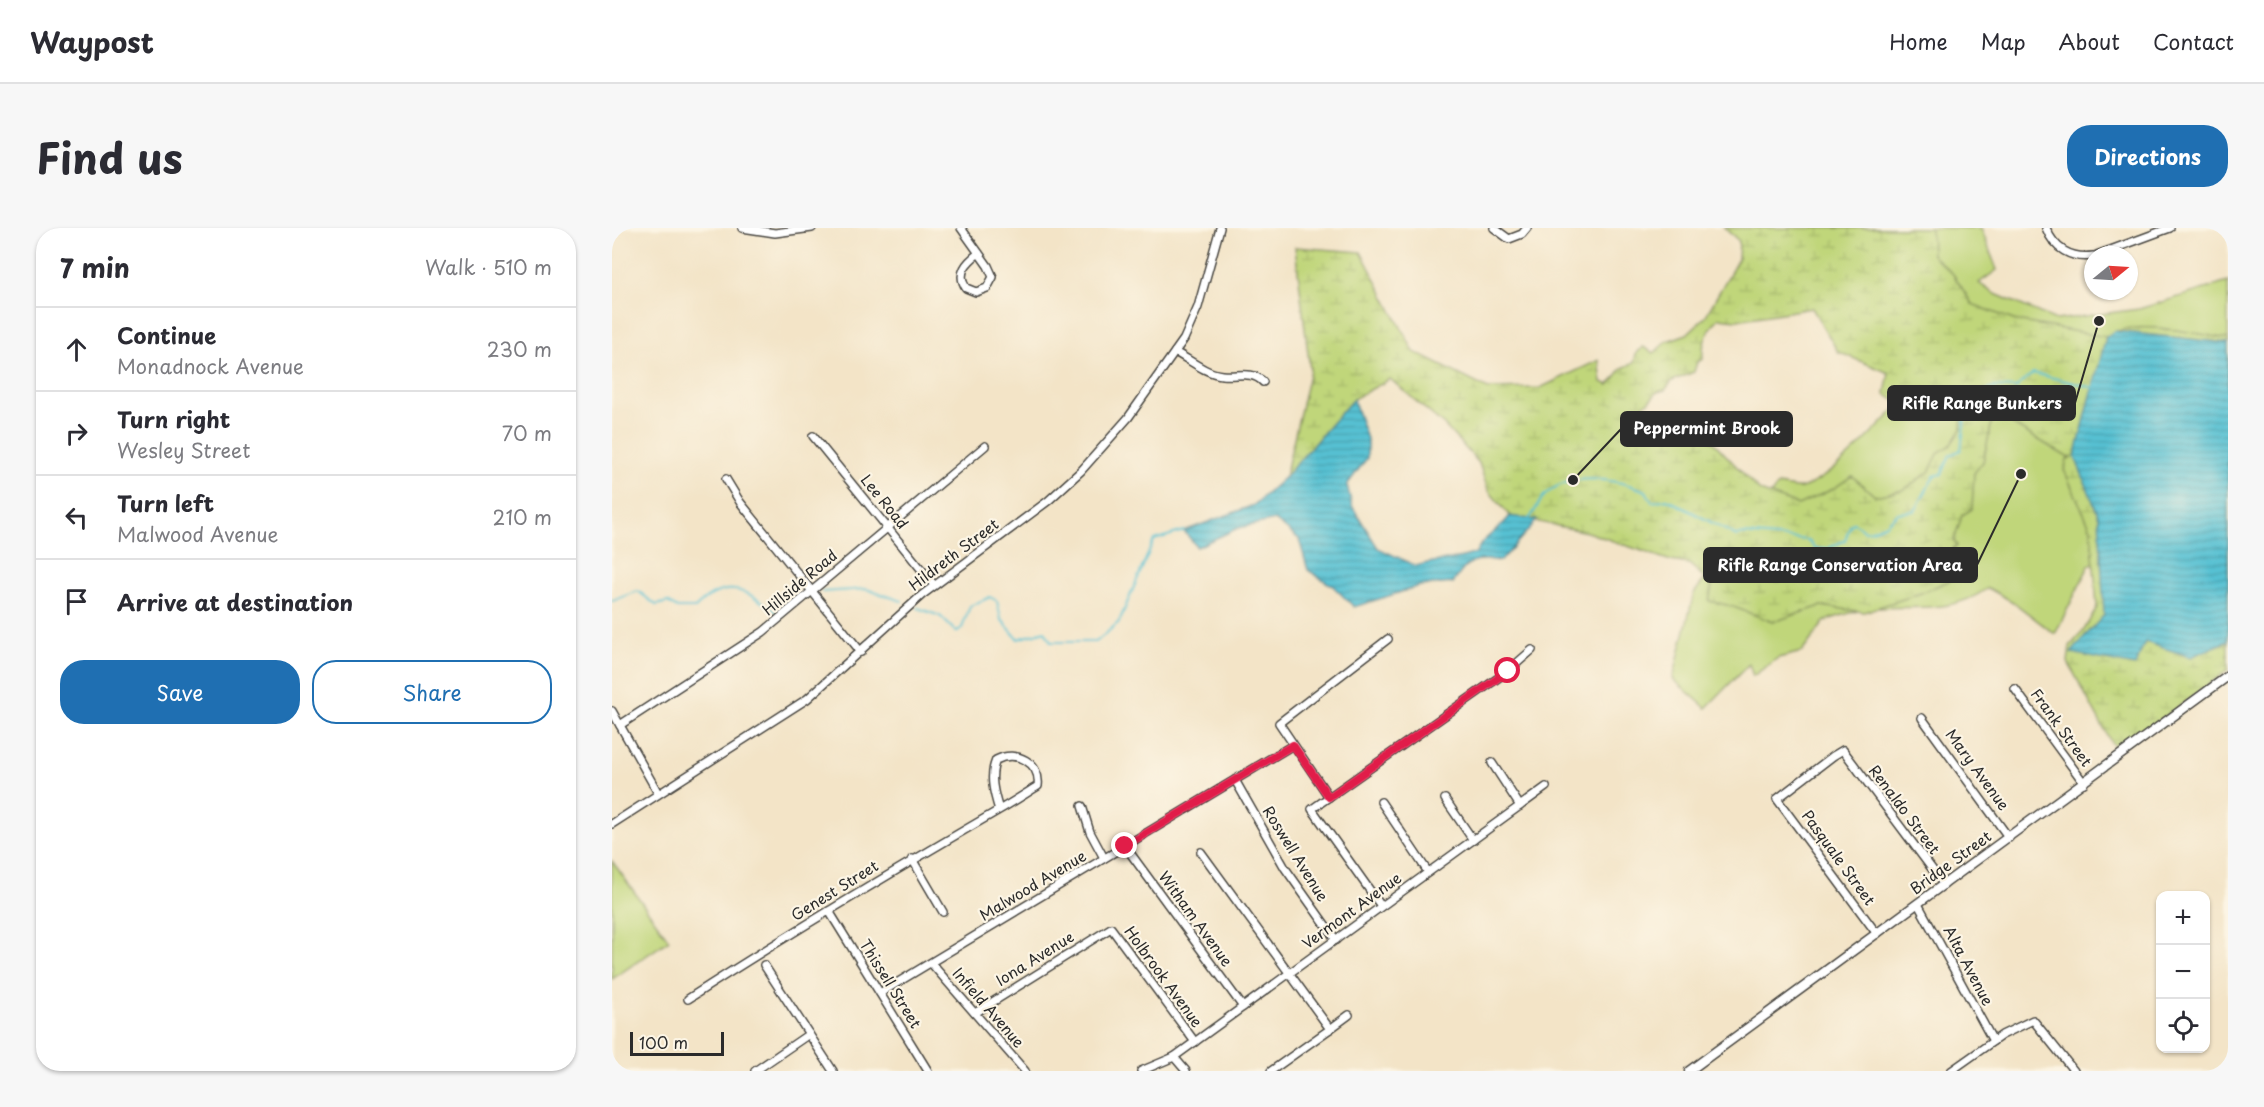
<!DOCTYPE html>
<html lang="en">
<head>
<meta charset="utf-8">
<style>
  body { margin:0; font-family:"Playpen Sans",sans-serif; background:#f7f7f7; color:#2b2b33 }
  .controls { position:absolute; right:18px; bottom:18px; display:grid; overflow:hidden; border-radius:12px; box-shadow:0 2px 4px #0004 }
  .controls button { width:54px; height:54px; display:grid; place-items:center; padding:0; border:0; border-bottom:2px solid #e1e1e2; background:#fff; color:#2b2b33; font:30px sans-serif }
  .compass { position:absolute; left:1472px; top:18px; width:54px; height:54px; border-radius:50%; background:#fff; box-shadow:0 2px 4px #0004; rotate:72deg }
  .scale { position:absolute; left:18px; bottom:15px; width:94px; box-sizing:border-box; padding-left:6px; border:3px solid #2b2b2b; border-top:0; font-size:16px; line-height:21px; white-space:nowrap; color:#2b2b2b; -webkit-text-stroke:4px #fcf5e5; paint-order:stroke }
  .stop { position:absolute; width:18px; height:18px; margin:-14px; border:4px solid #e11d48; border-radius:50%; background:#fff }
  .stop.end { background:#e11d48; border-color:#fff; box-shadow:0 2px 6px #0008 }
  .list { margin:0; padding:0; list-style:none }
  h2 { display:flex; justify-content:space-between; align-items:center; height:78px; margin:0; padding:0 24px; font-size:26px }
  h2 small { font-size:20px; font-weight:400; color:#7c7c81 }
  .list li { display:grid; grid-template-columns:39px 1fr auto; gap:18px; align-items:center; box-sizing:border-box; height:84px; padding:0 24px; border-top:2px solid #e1e1e2 }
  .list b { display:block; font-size:22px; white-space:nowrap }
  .list p { margin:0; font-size:20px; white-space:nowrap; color:#7c7c81 }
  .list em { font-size:20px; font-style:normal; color:#7c7c81 }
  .actions { display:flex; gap:12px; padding:18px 24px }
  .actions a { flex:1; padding:14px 0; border:2px solid #1f6fb2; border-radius:24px; text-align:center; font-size:21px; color:#1f6fb2 }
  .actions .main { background:#1f6fb2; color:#fff }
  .icon { flex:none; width:33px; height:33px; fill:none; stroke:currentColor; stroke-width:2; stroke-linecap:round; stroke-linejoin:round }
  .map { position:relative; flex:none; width:1616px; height:843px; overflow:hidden; border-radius:24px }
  header { display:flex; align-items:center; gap:36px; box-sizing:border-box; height:84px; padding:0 30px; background:#fff; border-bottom:2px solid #e1e1e2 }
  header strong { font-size:28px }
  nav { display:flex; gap:33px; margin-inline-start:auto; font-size:21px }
  .intro { display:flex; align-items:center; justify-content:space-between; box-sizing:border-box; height:144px; padding:0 36px }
  h1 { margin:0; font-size:42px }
  .button { padding:15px 27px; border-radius:24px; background:#1f6fb2; color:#fff; font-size:21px; font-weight:700 }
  main { display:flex; gap:36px; padding:0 36px }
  aside { flex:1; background:#fff; border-radius:24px; box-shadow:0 2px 4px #0004 }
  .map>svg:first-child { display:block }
  .green { fill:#c0d67a; stroke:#768052; stroke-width:1.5 }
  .wetland { fill:url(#wetland-marsh); stroke:#768052; stroke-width:1.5; fill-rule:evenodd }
  .water { fill:url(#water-rules); stroke:#41767f; stroke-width:1.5 }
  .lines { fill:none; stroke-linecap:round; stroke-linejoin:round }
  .stream { stroke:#57c1d3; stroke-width:2 }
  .minor-casing { stroke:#494742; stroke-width:10 }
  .major-casing { stroke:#494742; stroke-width:11 }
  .minor { stroke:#fff; stroke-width:7 }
  .major { stroke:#fff; stroke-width:8 }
  .route { stroke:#e11d48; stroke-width:8 }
  .labels { text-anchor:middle; stroke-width:4.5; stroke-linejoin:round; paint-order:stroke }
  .street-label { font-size:15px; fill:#2b2b2b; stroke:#fcf5e5 }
  .leader { fill:none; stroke:#2b2b2b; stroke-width:2 }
  .callout-dot { fill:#2b2b2b; stroke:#fcf5e5; stroke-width:2 }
  .callout { fill:#2b2b2b; stroke:#2b2b2b; stroke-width:2 }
  .callout-label { font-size:16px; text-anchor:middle; font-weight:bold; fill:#fff }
</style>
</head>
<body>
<header>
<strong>Waypost</strong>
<nav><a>Home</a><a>Map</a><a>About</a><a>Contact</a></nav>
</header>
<div class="intro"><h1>Find us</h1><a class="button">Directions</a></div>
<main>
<aside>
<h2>7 min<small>Walk · 510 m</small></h2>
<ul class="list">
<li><svg class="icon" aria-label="ahead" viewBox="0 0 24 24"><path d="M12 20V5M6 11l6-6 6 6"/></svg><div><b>Continue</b><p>Monadnock Avenue</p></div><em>230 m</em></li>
<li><svg class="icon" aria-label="right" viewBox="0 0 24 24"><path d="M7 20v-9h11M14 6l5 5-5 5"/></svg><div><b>Turn right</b><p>Wesley Street</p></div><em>70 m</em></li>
<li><svg class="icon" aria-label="left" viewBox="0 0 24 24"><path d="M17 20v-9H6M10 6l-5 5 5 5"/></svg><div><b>Turn left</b><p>Malwood Avenue</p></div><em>210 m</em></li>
<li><svg class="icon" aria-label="arrive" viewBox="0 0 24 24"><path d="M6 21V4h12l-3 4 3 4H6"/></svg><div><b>Arrive at destination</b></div></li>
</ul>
<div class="actions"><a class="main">Save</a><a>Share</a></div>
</aside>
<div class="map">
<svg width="1616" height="843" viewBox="0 0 1616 843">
  <defs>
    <pattern id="wetland-marsh" width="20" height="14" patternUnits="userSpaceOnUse" patternTransform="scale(1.5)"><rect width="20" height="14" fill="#c0d67a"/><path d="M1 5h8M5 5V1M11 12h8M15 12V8" fill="none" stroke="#a5b86a"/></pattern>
    <pattern id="water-rules" width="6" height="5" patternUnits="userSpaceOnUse" patternTransform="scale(1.5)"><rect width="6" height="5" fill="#57c1d3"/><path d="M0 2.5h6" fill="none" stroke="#489dab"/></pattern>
  </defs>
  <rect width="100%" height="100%" fill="#fcf5e5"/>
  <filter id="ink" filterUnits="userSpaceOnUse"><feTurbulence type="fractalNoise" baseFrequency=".0167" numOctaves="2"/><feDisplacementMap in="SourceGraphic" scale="12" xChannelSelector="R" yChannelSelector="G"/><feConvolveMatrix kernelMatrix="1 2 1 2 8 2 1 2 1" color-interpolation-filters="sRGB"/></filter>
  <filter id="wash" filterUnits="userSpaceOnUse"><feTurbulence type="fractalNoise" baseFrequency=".008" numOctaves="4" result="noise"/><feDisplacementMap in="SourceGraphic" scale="24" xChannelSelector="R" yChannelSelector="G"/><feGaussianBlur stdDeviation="1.35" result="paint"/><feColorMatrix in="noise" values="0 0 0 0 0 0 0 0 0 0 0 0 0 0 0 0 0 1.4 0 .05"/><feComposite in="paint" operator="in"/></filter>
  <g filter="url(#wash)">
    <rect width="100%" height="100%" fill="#f3e4c7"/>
    <g class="green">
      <path d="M1201,0H1369L1385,42L1367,55L1381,65L1444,92L1527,81L1616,54V239L1477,338L1443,406L1401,374L1376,360C1338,387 1304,377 1263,380C1248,381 1232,387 1218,391L1212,394L1190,424L1166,430L1141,448L1137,436L1094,480L1061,451L1082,365L1166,257C1173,258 1183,261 1189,260C1219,253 1274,190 1297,167Z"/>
      <polygon points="0,633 57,712 0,751"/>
    </g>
    <path class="wetland" d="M1112,0H1319L1320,27L1341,46L1360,76L1404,93L1494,109C1519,89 1585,106 1616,111V442L1519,513L1506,519L1500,516L1456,434L1458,418L1472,402L1485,379L1479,301L1452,242L1455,232L1461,229H1455L1382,185L1371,234L1362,245L1360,281L1350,287L1342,313L1345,318L1341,320L1346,345L1341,351L1309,365L1252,384L1209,378L1161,394L1119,378L1097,373L1100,356L1077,336L1059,333L975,304L898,288L876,262L867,235L832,197L778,151L741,171L673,249L698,142L683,19L749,24L802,124L876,161L928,160L987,132L990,154L997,157L1010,140L1022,135L1024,126L1031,119L1042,125L1055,113L1075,106L1093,89L1126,31L1127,13ZM1200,80L1226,124L1277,145L1273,166L1310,191L1342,180L1350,186L1349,201L1338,218L1327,224L1317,244L1291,262L1263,268L1240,248L1221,261L1186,277L1148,263L1090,202L1013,200C1019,182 1035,179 1045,164L1053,162L1060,153L1082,144L1085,134L1091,131C1089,116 1097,101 1107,90L1125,92Z"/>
    <g class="water">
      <polygon points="1502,103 1616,115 1616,413 1579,429 1533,414 1523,438 1459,425 1492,387 1487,289 1463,229 1494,109"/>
      <path d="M741,171L755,211V230L735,257L740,278L766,320L804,338C824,332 845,333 864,325C870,309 886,304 898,288L925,292L889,333C861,329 857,332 841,355L808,358L742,379L721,358L696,342L687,311L663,292L626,300L585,319L572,303L642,277L673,249Z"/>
    </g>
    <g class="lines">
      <g class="stream">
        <path d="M917,291C923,284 926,275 932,268C958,242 1004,251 1034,263L1040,274L1055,271L1125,308L1132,306L1196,312L1203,321H1215L1233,312L1239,296L1242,295L1253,303L1260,302L1274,296L1286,285L1303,283L1322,248L1330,246L1338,227L1349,222L1355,171L1383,159L1404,160L1421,145L1483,160"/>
        <polyline points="210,364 254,361 290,373"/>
        <path d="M0,373L26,363L44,377L56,374L65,380H83C113,350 134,361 164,384"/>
        <polyline points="306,380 328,388 344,404 350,400 358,378 378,369 385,373 389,391 406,411 433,403 439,414 484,414 507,394 542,312 572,303"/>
      </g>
    </g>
  </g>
  <g filter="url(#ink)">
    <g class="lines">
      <defs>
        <g id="minor">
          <polyline points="130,0 163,5 200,0"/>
          <path d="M349,0L376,38L381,49L375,60L364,64L354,60C344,45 355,34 367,25"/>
          <polyline points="882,0 897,11 910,6 915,0"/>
          <path d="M1434,0C1442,21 1459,31 1481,28"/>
          <polyline points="1485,27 1558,0"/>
          <path d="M563,124C578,132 593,145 610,147C625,149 640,142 651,154"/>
          <polyline points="201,208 322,357"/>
          <polyline points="114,251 128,274 249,424"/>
          <polyline points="1403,461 1472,555"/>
          <polyline points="0,483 46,565"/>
          <polyline points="1310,490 1397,610"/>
          <polyline points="8,497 151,404 373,218"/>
          <polyline points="880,535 908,578"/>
          <polyline points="623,552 673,640 724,712"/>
          <polyline points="717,569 667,495 776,411"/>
          <polyline points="833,571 861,612"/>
          <polyline points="769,574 816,644"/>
          <polyline points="470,578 478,604 492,630"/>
          <polyline points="0,596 195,471 310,367 436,273 469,243 516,190 572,111 586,79 608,0"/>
          <polyline points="513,618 631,779"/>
          <polyline points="589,624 718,801 659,843"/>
          <polyline points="300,631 331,684"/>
          <polyline points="1306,676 1381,813"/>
          <polyline points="769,678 700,581 896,443 920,422"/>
          <polyline points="217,683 316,843"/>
          <polyline points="1265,706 1165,571 1221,528 1231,522 1332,657"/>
          <polyline points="319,735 413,843"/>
          <polyline points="152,737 221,843"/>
          <polyline points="268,765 681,517"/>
          <path d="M76,771C178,705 282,643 387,582C401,574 413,566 426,558C429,535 404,521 384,532C377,548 382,566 387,582"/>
          <polyline points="363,785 499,700 583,814"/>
          <polyline points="718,801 737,787"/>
          <polyline points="562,829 574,843"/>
          <polyline points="143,843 197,806"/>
          <polyline points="529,843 562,829 934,559"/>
          <polyline points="1339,843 1390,807 1421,792 1462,843"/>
        </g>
        <polyline id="major" points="1077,843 1616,448"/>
      </defs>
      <use href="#minor" class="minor-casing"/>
      <use href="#major" class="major-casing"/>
      <use href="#minor" class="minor"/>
      <use href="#major" class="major"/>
    </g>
  </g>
  <g class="lines" filter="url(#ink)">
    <polyline class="route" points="513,618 681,517 717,569 896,443"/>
  </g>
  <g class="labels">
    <g class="street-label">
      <text transform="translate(272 274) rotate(51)" y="5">Lee Road</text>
      <text transform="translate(342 327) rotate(-37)" y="5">Hildreth Street</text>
      <text transform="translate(188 355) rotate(-40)" y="5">Hillside Road</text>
      <text transform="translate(1449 500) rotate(54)" y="5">Frank Street</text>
      <text transform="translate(1365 542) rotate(54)" y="5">Mary Avenue</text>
      <text transform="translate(1292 582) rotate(53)" y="5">Renaldo Street</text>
      <text transform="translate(683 626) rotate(58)" y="5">Roswell Avenue</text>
      <text transform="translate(1226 630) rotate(54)" y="5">Pasquale Street</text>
      <text transform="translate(1339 635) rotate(-36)" y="5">Bridge Street</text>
      <text transform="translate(421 658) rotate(-31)" y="5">Malwood Avenue</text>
      <text transform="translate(223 663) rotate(-32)" y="5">Genest Street</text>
      <text transform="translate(740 683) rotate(-36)" y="5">Vermont Avenue</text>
      <text transform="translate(583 691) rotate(54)" y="5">Witham Avenue</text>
      <text transform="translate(423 731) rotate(-32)" y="5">Iona Avenue</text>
      <text transform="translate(1356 738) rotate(62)" y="5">Alta Avenue</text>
      <text transform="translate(551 749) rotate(54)" y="5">Holbrook Avenue</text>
      <text transform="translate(278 756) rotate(58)" y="5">Thissell Street</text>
      <text transform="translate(376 780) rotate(49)" y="5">Infield Avenue</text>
    </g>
  </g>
  <path class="leader" d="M1487 93L1463 175M961 252L1009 201M1409 246L1365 337"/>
  <g class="callout-dot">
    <circle cx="1487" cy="93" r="6"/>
    <circle cx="961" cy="252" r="6"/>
    <circle cx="1409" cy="246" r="6"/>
  </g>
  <g class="callout">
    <rect x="1276" y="158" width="187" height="34" rx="6"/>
    <rect x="1009" y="184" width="171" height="34" rx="6"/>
    <rect x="1092" y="320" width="273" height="34" rx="6"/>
  </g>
  <g class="callout-label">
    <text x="1370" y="181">Rifle Range Bunkers</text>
    <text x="1095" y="206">Peppermint Brook</text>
    <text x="1228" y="343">Rifle Range Conservation Area</text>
  </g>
</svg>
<div class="controls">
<button>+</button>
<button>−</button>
<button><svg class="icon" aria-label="locate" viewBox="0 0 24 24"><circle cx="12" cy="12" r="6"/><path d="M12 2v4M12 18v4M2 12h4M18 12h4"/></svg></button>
</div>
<svg class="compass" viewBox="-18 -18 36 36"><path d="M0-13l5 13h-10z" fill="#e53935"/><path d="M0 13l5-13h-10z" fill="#7c7c81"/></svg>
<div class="scale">100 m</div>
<div class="stop" style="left:896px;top:443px"></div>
<div class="stop end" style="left:513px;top:618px"></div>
</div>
</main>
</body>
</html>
